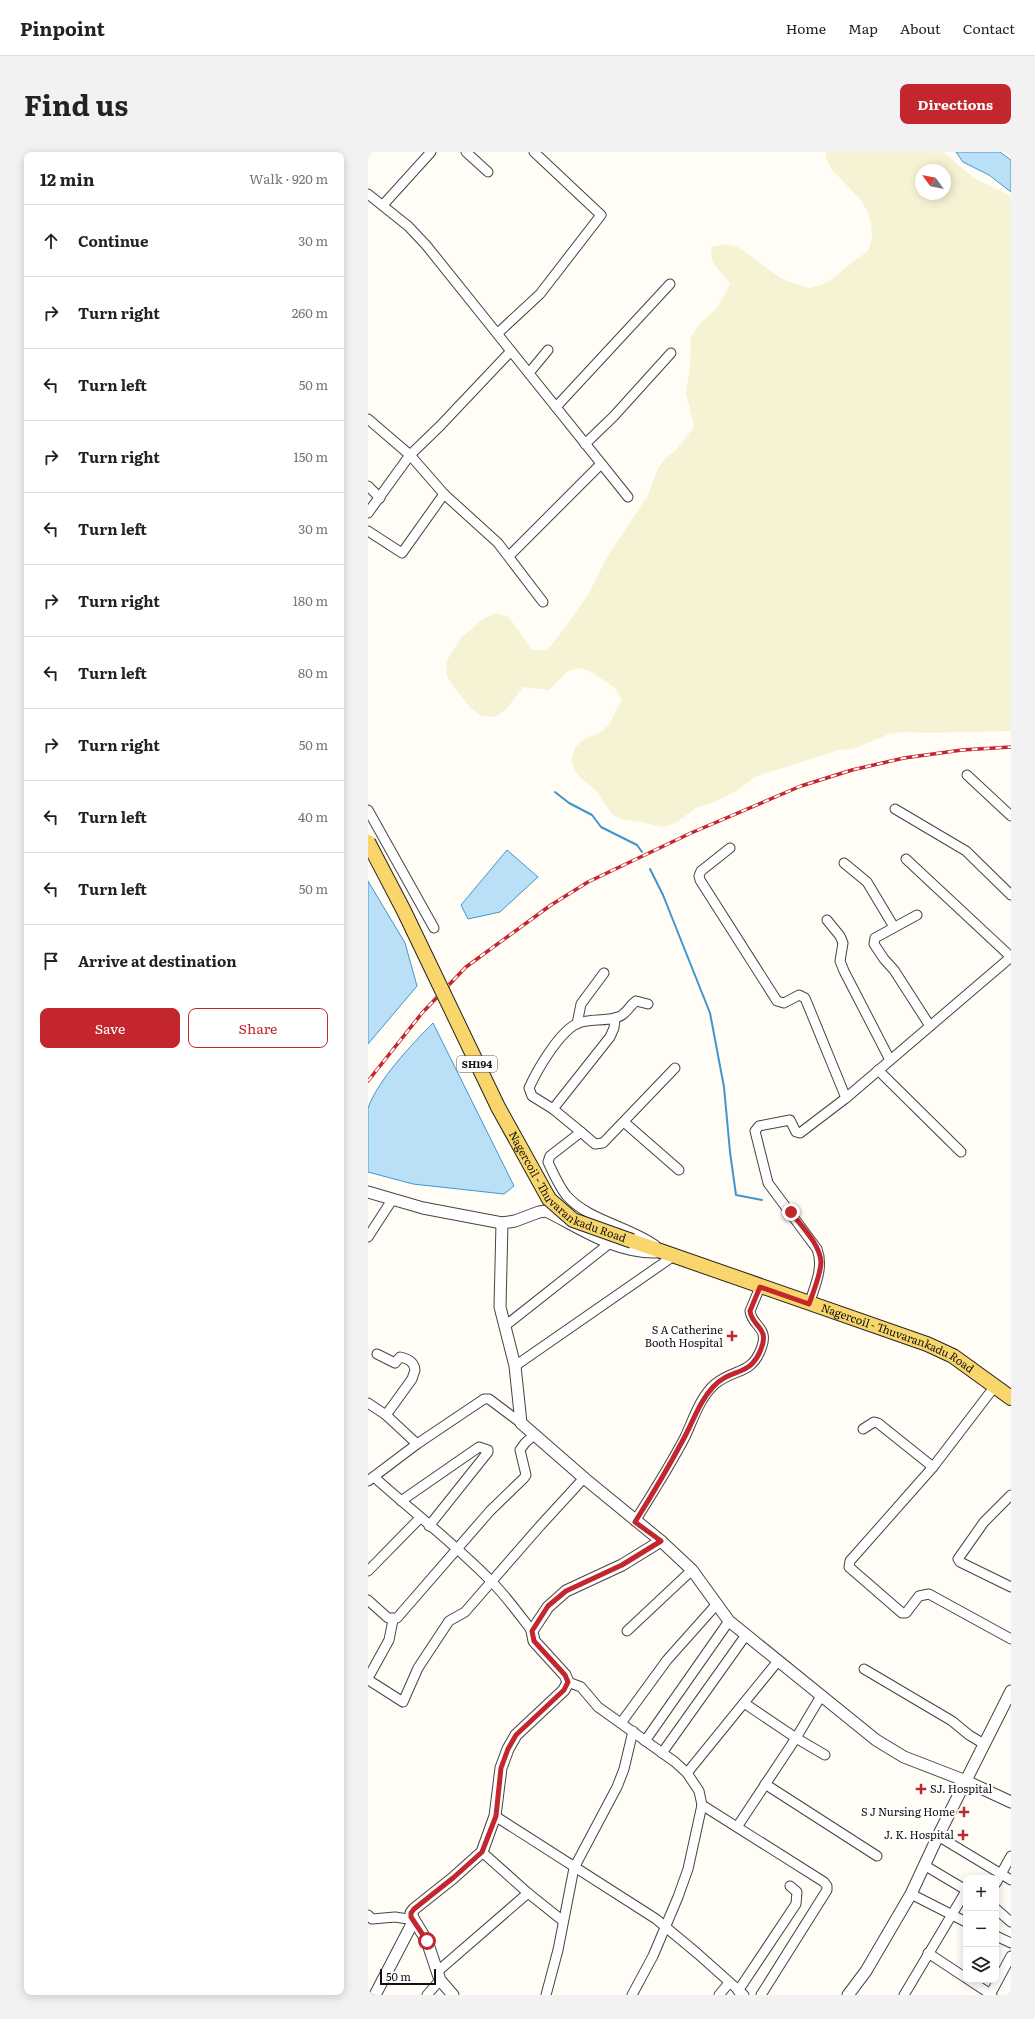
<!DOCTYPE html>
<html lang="en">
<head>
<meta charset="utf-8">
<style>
  body { margin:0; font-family:Literata,serif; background:#f2f2f2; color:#222 }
  .controls { position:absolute; right:12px; bottom:12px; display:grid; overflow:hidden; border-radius:8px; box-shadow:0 2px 10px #0003 }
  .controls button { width:36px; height:36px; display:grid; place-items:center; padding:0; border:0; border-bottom:1px solid #e0e0e0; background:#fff; color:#222; font:20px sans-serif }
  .compass { position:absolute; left:547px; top:12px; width:36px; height:36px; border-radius:50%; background:#fff; box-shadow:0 2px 10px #0003; rotate:303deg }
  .scale { position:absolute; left:12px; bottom:10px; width:56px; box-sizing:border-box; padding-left:4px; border:2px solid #111; border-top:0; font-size:11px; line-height:14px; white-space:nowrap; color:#111; -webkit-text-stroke:3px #fff; paint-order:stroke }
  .stop { position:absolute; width:12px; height:12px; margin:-9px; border:3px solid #c4262e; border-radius:50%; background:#fff }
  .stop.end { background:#c4262e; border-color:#fff; box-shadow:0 1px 4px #0008 }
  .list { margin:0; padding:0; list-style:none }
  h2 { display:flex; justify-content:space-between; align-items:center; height:52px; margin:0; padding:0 16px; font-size:17px }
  h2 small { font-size:13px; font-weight:400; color:#767676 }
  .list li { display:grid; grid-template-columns:26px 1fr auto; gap:12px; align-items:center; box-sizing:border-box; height:72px; padding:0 16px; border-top:1px solid #e0e0e0 }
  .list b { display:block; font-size:15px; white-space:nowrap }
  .list em { font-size:13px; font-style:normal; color:#767676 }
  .actions { display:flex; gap:8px; padding:12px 16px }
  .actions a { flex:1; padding:9px 0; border:1px solid #c4262e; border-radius:8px; text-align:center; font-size:14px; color:#c4262e }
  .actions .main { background:#c4262e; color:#fff }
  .icon { flex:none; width:22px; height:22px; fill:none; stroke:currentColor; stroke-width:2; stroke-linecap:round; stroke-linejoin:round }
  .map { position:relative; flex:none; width:643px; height:1843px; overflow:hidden; border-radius:8px }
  header { display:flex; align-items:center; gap:24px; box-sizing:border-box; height:56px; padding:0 20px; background:#fff; border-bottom:1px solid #e0e0e0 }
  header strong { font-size:19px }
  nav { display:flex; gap:22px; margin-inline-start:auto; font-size:14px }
  .intro { display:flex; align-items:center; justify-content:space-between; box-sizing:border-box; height:96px; padding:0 24px }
  h1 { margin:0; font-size:28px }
  .button { padding:10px 18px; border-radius:8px; background:#c4262e; color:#fff; font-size:14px; font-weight:700 }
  main { display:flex; gap:24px; padding:0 24px }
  aside { flex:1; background:#fff; border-radius:8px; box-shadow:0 2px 10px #0003 }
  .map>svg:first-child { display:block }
  .farmland { fill:#f6f3d4; fill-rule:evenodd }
  .water { fill:#b9e0f7; stroke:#3f96cf }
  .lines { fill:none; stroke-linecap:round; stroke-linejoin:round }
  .stream { stroke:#3f96cf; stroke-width:2 }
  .minor-casing { stroke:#444; stroke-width:11 }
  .tertiary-casing { stroke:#444; stroke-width:13 }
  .primary-casing { stroke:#222; stroke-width:16 }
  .minor { stroke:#fff; stroke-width:9 }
  .tertiary { stroke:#fff; stroke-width:11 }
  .primary { stroke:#f9d66b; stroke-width:14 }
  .rail-casing { stroke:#c4262e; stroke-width:3.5 }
  .rail { stroke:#fff; stroke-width:2; stroke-dasharray:6; stroke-linecap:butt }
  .primary-bridge-casing { stroke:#222; stroke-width:16; stroke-linecap:butt }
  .primary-bridge { stroke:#f9d66b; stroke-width:14 }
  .route { stroke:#c4262e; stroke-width:5 }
  .poi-dot { fill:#c4262e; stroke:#fff; stroke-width:1.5 }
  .labels { text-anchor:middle; stroke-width:4; stroke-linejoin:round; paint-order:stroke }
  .shield { fill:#fff; stroke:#585858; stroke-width:1 }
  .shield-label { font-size:10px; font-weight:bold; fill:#111 }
  .street-label { font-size:11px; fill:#111; stroke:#fff }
  .poi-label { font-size:11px; fill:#111; stroke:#fff; text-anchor:end }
</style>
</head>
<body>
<header>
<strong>Pinpoint</strong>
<nav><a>Home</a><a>Map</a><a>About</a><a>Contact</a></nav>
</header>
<div class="intro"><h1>Find us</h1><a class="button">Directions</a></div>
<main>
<aside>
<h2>12 min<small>Walk · 920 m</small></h2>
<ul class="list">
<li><svg class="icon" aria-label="ahead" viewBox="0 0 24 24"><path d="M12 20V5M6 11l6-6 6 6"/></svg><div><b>Continue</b></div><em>30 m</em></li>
<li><svg class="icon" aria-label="right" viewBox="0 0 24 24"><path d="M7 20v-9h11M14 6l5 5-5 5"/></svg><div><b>Turn right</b></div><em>260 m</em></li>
<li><svg class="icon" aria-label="left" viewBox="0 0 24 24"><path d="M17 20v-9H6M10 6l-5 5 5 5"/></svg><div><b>Turn left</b></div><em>50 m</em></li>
<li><svg class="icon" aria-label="right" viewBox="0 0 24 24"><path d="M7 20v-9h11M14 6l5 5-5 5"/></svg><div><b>Turn right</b></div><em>150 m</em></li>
<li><svg class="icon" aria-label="left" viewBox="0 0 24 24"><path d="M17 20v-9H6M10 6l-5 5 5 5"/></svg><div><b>Turn left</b></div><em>30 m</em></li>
<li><svg class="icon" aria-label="right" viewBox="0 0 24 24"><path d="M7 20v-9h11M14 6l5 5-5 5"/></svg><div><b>Turn right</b></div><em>180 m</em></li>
<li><svg class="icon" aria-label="left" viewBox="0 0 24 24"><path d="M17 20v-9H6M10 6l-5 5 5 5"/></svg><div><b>Turn left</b></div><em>80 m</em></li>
<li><svg class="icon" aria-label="right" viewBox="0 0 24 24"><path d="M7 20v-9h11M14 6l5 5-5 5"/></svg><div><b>Turn right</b></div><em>50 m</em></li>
<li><svg class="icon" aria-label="left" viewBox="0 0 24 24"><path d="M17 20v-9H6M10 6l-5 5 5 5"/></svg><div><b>Turn left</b></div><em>40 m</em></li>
<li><svg class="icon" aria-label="left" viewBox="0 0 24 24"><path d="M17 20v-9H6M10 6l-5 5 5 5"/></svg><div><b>Turn left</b></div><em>50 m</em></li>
<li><svg class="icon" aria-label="arrive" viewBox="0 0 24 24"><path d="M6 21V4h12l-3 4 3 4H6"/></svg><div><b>Arrive at destination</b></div></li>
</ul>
<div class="actions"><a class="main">Save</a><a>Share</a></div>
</aside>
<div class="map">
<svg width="643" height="1843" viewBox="0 0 643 1843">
  <rect width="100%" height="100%" fill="#fffdf5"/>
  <path class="farmland" d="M458,0H575L606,26L643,44V579L561,581L535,580L521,582L485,597L471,598L389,624L366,640L342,652L329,655L308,671L295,675L268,669L255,668L244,662L228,639L209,622L203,609L207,595L218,586L231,581L241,573L254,547L247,536L225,521L213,516L200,519L181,538L155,535L139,556L127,565L114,564L103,556L86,535L79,524L78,510L93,486L104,476L115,467L128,461L141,465L164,498H178L187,489L220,443L239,405L280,343L290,316L298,306L309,297L326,275L318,241L322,213L323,185L330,174L350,155L362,132L344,109L343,95L357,92L370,95L414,127L441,136L454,133L466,126L477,116L500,99L504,86L503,72L499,59L493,48L464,18L458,6ZM553,18H577V42H553Z"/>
  <g class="water">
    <polygon points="588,0 632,0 643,8 643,40 621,23 595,10"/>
    <polygon points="139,698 170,725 132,760 100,767 93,753"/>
    <polygon points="0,729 37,791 49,834 0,892"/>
    <path d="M65,871L146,1034L136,1042L45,1032L0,1020C0,1008 0,966 0,956C10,928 44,892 65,871Z"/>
  </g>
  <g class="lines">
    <g class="stream">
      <polyline points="187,640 201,651 224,663 233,675 269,693 274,700"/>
      <polyline points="282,717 295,743 342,861 356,935 362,1000 368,1043 394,1048"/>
    </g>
    <defs>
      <g id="minor">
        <polyline points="98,0 120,20"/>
        <polyline points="0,42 40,74 58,93 260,345"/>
        <polyline points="15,53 63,0"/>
        <polyline points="130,181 172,142 233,63 166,0"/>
        <polyline points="161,221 180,198"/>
        <polyline points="188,255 302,132"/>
        <polyline points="0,267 42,303 76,342 130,391 175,450"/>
        <polyline points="217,292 246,264 303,201"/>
        <polyline points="0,334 12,346"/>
        <polyline points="0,361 42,303 72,274 143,199"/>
        <polyline points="0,379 34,401 76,342"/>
        <polyline points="141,404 233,312"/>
        <polyline points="599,623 643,664"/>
        <polyline points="527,657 598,699 643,743"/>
        <polyline points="0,658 66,776"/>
        <polyline points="362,696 333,719 331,724 332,728 409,849 416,851 431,843 437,846 478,946"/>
        <polyline points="476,711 499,730 526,775"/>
        <polyline points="549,763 507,786 506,792 516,807 526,818 562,874"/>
        <polyline points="459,768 472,784 475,791 472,809 476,819 522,908"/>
        <path d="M247,866L246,876L242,885L185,957L213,980L182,1004L180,1010C185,1021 191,1034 198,1043C219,1068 261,1074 287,1093"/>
        <polyline points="209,872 213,852 236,821"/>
        <polyline points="510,918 593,1000"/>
        <path d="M185,957L164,944L161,936C169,918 190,882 208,872C220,866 237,870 250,865C258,863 261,854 268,849L280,852"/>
        <polyline points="256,970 311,1018"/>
        <polyline points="213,980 227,992 235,991 307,916"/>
        <polyline points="0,1085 24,1048"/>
        <path d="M441,1152C447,1134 456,1115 449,1097L400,1031L387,979L391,974L422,968L428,980L432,981L478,946L643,805L538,707"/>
        <polyline points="137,1174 242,1091"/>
        <path d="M9,1202L27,1211L32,1205C41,1207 46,1210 47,1218L44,1227L18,1263"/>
        <polyline points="147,1214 307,1103"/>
        <polyline points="0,1251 18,1263 49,1292"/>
        <polyline points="495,1277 506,1270 510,1271 565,1315 627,1234"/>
        <polyline points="565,1315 482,1409 481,1415 534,1461 538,1461 551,1444 561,1442 643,1487"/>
        <path d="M6,1325C45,1360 87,1392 123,1429C138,1444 151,1462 164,1479"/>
        <polyline points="0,1329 49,1292 116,1247 121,1247 153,1271"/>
        <polyline points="643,1343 616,1370 590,1407 592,1410 643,1435"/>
        <polyline points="33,1349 111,1295 120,1298 120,1300 61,1374"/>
        <path d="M267,1369C284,1342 302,1314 317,1285C325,1268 332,1245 347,1232C367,1216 383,1223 393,1197C402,1175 384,1175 382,1159L392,1135"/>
        <polyline points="0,1419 52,1366"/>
        <polyline points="0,1448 20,1466 29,1466 122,1359 156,1326 158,1323 152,1298 157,1291 166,1283"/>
        <polyline points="25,1468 21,1488 0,1526 2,1529 35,1550 50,1516 81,1469 97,1460 172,1374 216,1326"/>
        <polyline points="259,1479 324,1418"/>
        <polyline points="496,1517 584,1569 601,1583 616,1592"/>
        <polyline points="200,1530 213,1535 230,1555 307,1610 319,1621 331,1639 334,1653 456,1730 459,1734 459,1738 393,1843"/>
        <polyline points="376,1551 428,1586 457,1603"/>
        <polyline points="253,1571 299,1508 348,1453"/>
        <polyline points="277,1589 361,1469"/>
        <polyline points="294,1601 378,1483"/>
        <polyline points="319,1621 410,1509"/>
        <polyline points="397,1632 509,1704"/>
        <polyline points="127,1664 288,1767 330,1802 376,1843"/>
        <polyline points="369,1675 428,1586 453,1544"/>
        <polyline points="570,1684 643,1728"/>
        <polyline points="114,1700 160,1741 195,1769"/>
        <polyline points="556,1713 598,1738"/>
        <polyline points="628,1731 643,1704"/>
        <polyline points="543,1742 598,1770"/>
        <polyline points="628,1757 643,1770"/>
        <polyline points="0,1763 4,1767 27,1765 46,1768"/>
        <polyline points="628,1784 643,1791"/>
        <polyline points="560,1801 598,1826"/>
        <polyline points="70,1819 160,1741"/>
        <polyline points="601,1828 624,1843"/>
        <polyline points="370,1839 428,1752 429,1740 422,1734"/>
        <polyline points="59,1843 72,1828"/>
        <polyline points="178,1843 190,1798 206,1716 249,1635 256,1617 265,1579"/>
        <polyline points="264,1843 285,1804 310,1745 320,1717 334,1653"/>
        <polyline points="351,1843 361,1831"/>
        <polyline points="536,1843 598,1739"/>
        <polyline points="622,1843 643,1804"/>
      </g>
      <g id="tertiary">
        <path d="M0,1040L55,1056L134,1071L147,1069L171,1060L178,1059C213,1076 247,1101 288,1100"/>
        <polyline points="134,1071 132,1155 147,1214 153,1271 216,1326 293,1389 324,1418 361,1469 508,1588 536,1605 598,1629 643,1650"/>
        <polyline points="46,1768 59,1789 72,1828 85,1843"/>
        <polyline points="7,1843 46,1768 43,1761 46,1757 85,1726 114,1700 127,1664 133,1616 140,1597 148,1583 196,1538 200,1530 197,1523 166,1489 164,1479 180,1455 198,1439 254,1413 293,1389"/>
        <polyline points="480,1843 498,1819 543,1742 570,1684 643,1539"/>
      </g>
      <g id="primary">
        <path id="s1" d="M264,1089L559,1192L585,1204L643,1246"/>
      </g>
    </defs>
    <use href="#minor" class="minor-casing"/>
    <use href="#tertiary" class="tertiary-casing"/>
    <use href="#primary" class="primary-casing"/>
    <use href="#minor" class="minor"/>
    <use href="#tertiary" class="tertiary"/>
    <use href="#primary" class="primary"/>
    <defs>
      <polyline id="rail" points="0,929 54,861 98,815 183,753 220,730 323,681 433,634 484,618 536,606 594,598 643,595"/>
    </defs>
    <use href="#rail" class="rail-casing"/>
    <use href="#rail" class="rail"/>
    <defs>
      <g id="primary-bridge">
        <path id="s2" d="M0,690L36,759L130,955L181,1047L205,1068L264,1089"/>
      </g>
    </defs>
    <use href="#primary-bridge" class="primary-bridge-casing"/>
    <use href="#primary-bridge" class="primary-bridge"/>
  </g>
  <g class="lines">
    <path class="route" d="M59,1789L43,1765V1761L46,1757L85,1726L114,1700L128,1664L133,1616L140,1597L148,1583L196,1538L200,1530L197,1523L166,1489L164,1479L180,1454L198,1439L254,1413L293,1389L267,1370C284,1343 300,1316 315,1288C325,1270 331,1250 345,1235C363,1215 382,1226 393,1197C402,1175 384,1175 382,1159L392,1135L441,1152C445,1141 453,1121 453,1110C452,1092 433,1074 423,1060"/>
  </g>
  <g class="poi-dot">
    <path d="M362 1178h4v4h4v4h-4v4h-4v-4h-4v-4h4z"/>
    <path d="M551 1631h4v4h4v4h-4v4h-4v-4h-4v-4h4z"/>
    <path d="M594 1654h4v4h4v4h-4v4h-4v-4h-4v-4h4z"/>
    <path d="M593 1677h4v4h4v4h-4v4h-4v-4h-4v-4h4z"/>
  </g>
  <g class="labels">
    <rect class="shield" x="89" y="904" width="40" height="16" rx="3"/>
    <g class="shield-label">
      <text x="109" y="916">SH194</text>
    </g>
    <g class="street-label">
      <text dy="4" stroke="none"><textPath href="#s2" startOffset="406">Nagercoil - Thuvarankadu Road</textPath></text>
      <text dy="4" stroke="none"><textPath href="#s1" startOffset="283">Nagercoil - Thuvarankadu Road</textPath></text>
    </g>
    <g class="poi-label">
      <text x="355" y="1182">S A Catherine<tspan x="355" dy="13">Booth Hospital</tspan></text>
      <text x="562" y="1641" text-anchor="start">SJ. Hospital</text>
      <text x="587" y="1664">S J Nursing Home</text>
      <text x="586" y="1687">J. K. Hospital</text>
    </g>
  </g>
</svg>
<div class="controls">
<button>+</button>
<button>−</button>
<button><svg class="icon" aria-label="layers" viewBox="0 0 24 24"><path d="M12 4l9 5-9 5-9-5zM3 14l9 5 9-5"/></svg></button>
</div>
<svg class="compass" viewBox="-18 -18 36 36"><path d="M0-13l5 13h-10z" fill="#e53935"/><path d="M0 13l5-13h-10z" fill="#767676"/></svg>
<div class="scale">50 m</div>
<div class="stop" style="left:59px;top:1789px"></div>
<div class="stop end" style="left:423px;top:1060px"></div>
</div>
</main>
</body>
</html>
